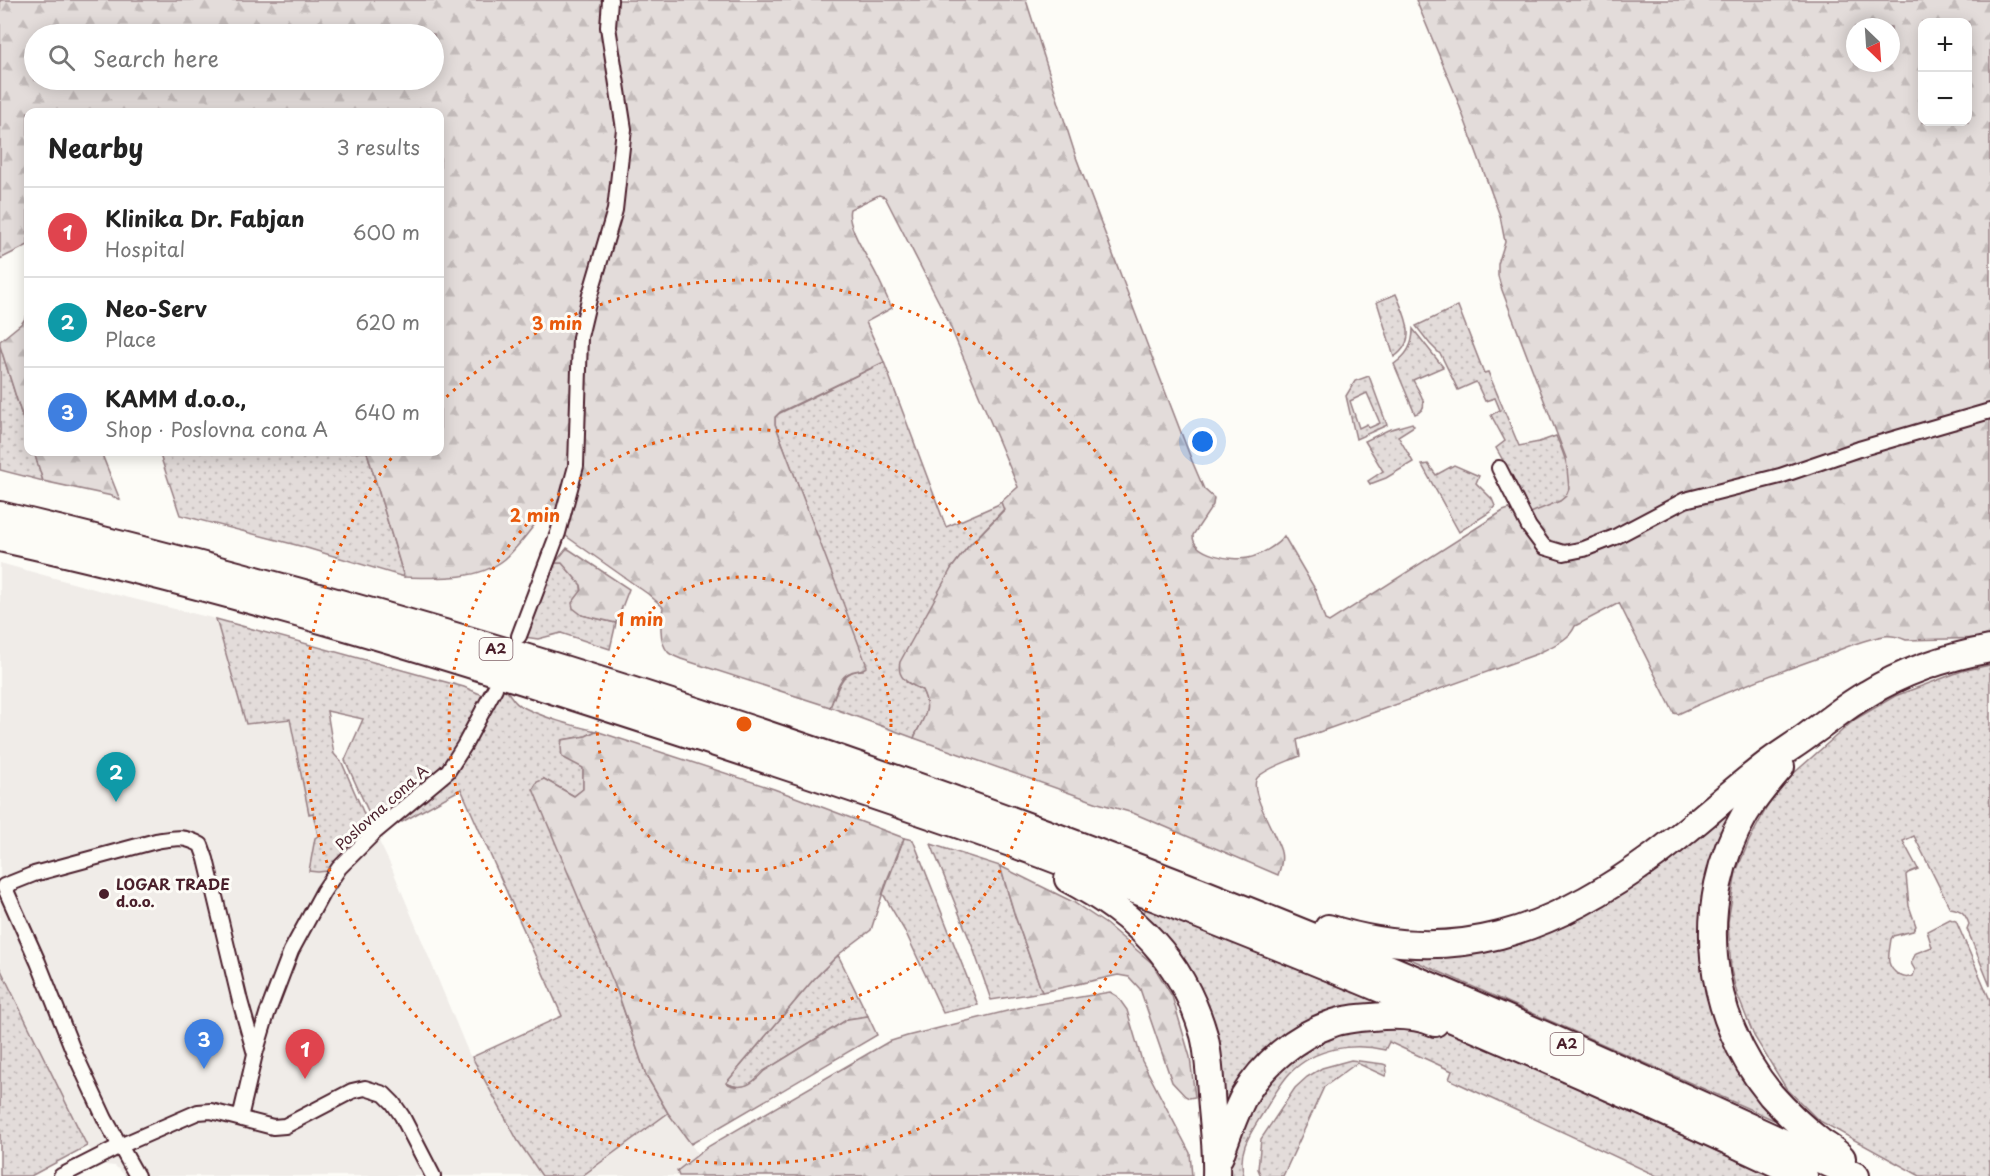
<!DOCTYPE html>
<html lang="en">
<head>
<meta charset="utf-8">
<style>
  body { margin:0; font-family:"Playpen Sans",sans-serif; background:#f6f6f6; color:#222 }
  .controls { position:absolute; right:18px; top:18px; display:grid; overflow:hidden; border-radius:12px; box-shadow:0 3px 15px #0003 }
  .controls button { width:54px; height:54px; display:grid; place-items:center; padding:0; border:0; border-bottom:2px solid #e0e0e0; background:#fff; color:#222; font:30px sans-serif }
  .compass { position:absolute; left:1846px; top:18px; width:54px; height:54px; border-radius:50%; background:#fff; box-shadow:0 3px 15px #0003; rotate:155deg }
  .you { position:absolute; left:1203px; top:442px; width:21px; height:21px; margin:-15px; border:4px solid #fff; border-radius:50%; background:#1a73e8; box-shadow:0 0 0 9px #1a73e833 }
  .badge { display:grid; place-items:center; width:39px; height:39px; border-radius:50%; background:#0b8043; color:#fff; font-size:20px; font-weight:700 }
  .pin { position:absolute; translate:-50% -50px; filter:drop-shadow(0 2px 3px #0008) }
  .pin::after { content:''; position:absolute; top:32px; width:21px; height:18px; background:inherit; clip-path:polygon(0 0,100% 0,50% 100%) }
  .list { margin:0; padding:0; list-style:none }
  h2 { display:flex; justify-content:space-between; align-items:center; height:78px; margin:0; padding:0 24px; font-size:26px }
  h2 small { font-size:20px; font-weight:400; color:#767676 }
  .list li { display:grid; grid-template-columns:39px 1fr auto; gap:18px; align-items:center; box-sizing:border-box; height:90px; padding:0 24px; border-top:2px solid #e0e0e0 }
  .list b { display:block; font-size:22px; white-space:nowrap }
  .list p { margin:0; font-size:20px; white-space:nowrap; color:#767676 }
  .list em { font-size:20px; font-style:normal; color:#767676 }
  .icon { flex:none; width:33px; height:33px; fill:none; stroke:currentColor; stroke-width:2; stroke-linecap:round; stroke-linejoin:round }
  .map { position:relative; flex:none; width:1990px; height:1176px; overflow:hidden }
  .search { position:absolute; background:#fff; box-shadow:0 3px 15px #0003; left:24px; top:24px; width:420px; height:66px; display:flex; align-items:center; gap:15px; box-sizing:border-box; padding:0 21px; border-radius:33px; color:#767676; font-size:22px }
  .panel { position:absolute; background:#fff; box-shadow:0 3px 15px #0003; left:24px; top:108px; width:420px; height:348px; border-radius:12px }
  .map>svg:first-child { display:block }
  .built { fill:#f0ece8 }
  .grass { fill:url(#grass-dots); stroke:#967e82; stroke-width:1.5; fill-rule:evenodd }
  .forest { fill:url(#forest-firs); stroke:#967e82; stroke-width:1.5; fill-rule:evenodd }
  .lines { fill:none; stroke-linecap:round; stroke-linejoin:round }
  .street-casing { stroke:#4a1f2b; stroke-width:18 }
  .highway-casing { stroke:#4a1f2b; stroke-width:30 }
  .street { stroke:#fdfcf7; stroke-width:14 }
  .highway { stroke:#fdfcf7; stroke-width:26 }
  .ring { fill:none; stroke:#e8590c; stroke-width:3; stroke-dasharray:3 6 }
  .poi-dot { fill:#4a1f2b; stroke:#fdfcf7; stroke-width:2 }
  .labels { text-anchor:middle; stroke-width:6; stroke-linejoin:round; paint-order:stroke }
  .shield { fill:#fdfcf7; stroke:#806168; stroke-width:1.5 }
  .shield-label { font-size:14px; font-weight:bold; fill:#4a1f2b }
  .street-label { font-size:15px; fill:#4a1f2b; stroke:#fdfcf7 }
  .poi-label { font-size:15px; font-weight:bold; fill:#4a1f2b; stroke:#fdfcf7; text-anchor:start }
  .centre { fill:#e8590c; stroke:#fdfcf7; stroke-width:3 }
  .ring-label { font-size:18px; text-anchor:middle; font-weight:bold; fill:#e8590c; stroke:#fdfcf7; stroke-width:6; stroke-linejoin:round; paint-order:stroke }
</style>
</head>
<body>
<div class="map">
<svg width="1990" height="1176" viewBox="0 0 1990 1176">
  <defs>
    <pattern id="grass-dots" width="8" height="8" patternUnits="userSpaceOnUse" patternTransform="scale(1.5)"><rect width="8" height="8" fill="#e3dcda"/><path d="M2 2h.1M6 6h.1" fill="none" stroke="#c4bcbb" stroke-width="1.8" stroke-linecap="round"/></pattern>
    <pattern id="forest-firs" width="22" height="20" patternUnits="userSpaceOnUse" patternTransform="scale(1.5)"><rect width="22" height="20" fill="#e3dcda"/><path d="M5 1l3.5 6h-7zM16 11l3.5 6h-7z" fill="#c4bcbb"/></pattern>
  </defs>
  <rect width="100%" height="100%" fill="#fdfcf7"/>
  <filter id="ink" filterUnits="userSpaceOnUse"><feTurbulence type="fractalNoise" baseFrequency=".0167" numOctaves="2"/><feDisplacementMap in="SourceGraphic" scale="12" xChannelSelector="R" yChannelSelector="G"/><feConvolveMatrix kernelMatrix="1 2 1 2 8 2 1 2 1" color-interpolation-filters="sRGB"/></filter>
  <g filter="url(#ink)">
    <polygon class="built" points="0,563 105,592 216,619 246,724 290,719 309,813 313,813 327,871 368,830 377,837 391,866 469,1054 481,1072 518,1141 668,1113 698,1154 677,1171 679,1176 126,1176 115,1166 105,1165 87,1146 0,968"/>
    <g class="grass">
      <path d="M1396,294C1405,316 1419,340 1394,357L1377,302Z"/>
      <path d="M1458,306L1484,373L1488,372L1519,446L1539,442L1556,436C1562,449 1576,483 1566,496C1558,506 1538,510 1527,515L1514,495L1510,473L1496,448L1505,441L1491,415L1500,410L1495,398L1485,401L1476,382L1458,390L1441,355L1430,344L1416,326Z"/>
      <path d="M1413,329L1443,367L1413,380C1418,391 1433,408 1415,414L1394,364C1407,355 1413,345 1413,329Z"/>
      <polygon points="0,346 28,435 28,452 34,452 43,481 0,470"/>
      <path d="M884,362L946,527L997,505L1001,502L1004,509L967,548L951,569L906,682L922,690C933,711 922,719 914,738L830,707C838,690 840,670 863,670L859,648L775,424V417L780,413Z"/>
      <path d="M1369,376L1387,425L1356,439L1346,396L1355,381ZM1367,393L1380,423L1369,428L1367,424L1359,428L1350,401Z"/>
      <polygon points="1412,423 1414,426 1398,436 1413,462 1386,478 1370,484 1368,481 1383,471 1365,441 1388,430"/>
      <polygon points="159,452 367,452 404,577 300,546 180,515"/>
      <polygon points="1428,464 1436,475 1454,465 1479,476 1476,483 1492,499 1495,506 1490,512 1459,532 1422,465"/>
      <polygon points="555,563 562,563 581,585 582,615 616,623 610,649 561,633 538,639 524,637"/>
      <polygon points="216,619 464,687 485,696 450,759 433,776 374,824 345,760 363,719 327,711 334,754 342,763 364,814 368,830 327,871 318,872 309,871 315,838 318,836 313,813 309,814 290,719 246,724"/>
      <path d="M1990,665V986L1967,929L1969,924C1965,913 1962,910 1950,908L1914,836L1903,841L1918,869L1908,873L1906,875L1909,906L1916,926L1913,931L1893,936L1891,939C1889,955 1884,965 1899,975C1905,978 1907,978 1913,976L1915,970L1911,963L1916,953L1932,947L1927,931L1950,919L1956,921L1990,1000V1176H1920L1818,1120L1786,1088L1754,1036L1737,994L1731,970L1728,922L1736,872L1749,841L1767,807L1793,774L1854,720L1895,696L1962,671Z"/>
      <path d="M503,688C510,692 512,701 519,705C543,718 571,725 596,731L586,736L562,740L583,768V789L574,796L544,779L646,1075L668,1113L582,1176H542L518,1141L472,1057L562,1016L461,789L402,822L399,819L454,771L471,748L498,691Z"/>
      <polygon points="1747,788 1703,933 1778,1111 1774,1120 1390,950 1494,941"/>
      <polygon points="904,838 913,840 978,1005 943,1013 906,933 883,894"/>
      <polygon points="931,844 1000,866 1015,916 1042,992 991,1000 973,948"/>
      <polygon points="1147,907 1384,1005 1331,1014 1226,1123 1218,1094 1142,916"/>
      <path d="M838,955L868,1016L848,1019L764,1071C753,1084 743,1092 726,1083L813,980Z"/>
      <polygon points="0,968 87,1146 31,1176 0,1176"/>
      <path d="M1423,1024L1478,1043L1772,1176H1657L1449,1079L1452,1071L1389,1042L1385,1050C1352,1042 1315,1048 1290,1073C1279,1085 1270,1102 1261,1116C1249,1135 1237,1153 1244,1176H1227L1229,1158L1250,1096L1321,1032Z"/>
      <polygon points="1351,1060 1383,1064 1386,1065 1387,1072 1385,1076 1357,1063 1324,1087 1283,1176 1261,1176 1258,1169 1261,1139 1295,1088 1307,1077 1322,1068"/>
    </g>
    <g class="forest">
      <path d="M0,0H1026L1076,157L1150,352L1192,461L1204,489L1214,498L1213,505L1193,535C1192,555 1232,561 1248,558C1259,556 1278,545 1284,536L1315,589L1325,620L1329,622L1503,511L1509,509L1513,511L1518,518L1560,501L1566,496L1569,489L1566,458L1502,290L1498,276V264L1505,242L1500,216L1454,91L1416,0H1990V638L1906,640C1899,637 1892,635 1884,636C1858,640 1834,653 1810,661C1765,677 1721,694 1678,714L1674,713L1619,603L1575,626C1569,641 1551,646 1537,654L1297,740L1300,756C1287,762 1269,767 1258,777C1246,788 1278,837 1281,852C1283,860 1281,867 1278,875L1133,813L1098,803L914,738C922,719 933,711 922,690C910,684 896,679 900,662L951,569L967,548L1004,510L1001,502L1018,487L945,314L885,197L879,195L850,209C845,226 871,262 878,278C883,288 887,298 892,308L866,322L884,362L780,412L775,417V424L867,666C862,672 855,669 849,673C837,679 835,697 830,707L681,659C677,657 670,655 668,652C658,641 661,620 663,607L648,594L563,534L553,524L539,519C528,533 518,547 505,559C478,581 436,578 404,577L367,452H440V112H28V245L0,259ZM1922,22H1968V122H1922ZM1855,27H1891V63H1855ZM34,34H434V80H34Z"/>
      <polygon points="28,314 28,435 0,346 0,341 22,323"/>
      <polygon points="34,452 101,452 120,500 112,496 43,481"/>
      <polygon points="567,548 629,589 616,623 582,615 573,608 572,603 582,590 581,585 562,563 555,563"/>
      <path d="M596,731L774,789L904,838L887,880L871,930L838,955L813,980L726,1083C743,1092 753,1083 764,1071L848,1019L868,1016L877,1035L691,1144L668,1113L646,1075L618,993L533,789L537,782L544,779L574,796L583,789V768L562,757L561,747L562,740L586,736Z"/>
      <polygon points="1000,866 1073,902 1106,924 1152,963 1172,996 1190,1057 1195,1097 1189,1098 1185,1096 1172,1082 1140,989 1129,977 1118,975 1042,992 1015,916"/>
      <polygon points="1110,992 1117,996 1127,1010 1142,1061 1190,1153 1192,1176 679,1176 677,1171 709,1146 888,1042 907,1036 1027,1006"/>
    </g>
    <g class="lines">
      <defs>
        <g id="street">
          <polyline points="1499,468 1529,527 1544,547 1564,553 1584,549 1615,537 1685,500 1780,476 1859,449 1990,411"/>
          <polyline points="519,636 558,533 576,466 580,337 590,295 615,210 624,129 608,27 610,0"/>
          <polyline points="255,1054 267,1014 291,951 323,892 339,868 376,831 448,771 464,746 495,688"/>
          <polyline points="61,1176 120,1146 198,1112 211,1111 273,1127 285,1126 352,1091 365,1088 384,1094 393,1103 402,1116 433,1176"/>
          <path d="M137,1176L105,1119L73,1050L38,962L4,886L34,874L156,841C174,838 184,835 201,845L206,859L240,1001L255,1054L240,1118"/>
        </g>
        <g id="highway">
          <path d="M0,515C434,618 860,755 1274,921C1471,1000 1664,1087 1856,1176"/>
          <path d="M0,538C232,589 460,659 685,733C804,772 923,811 1041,854C1299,951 1554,1059 1804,1176"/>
          <path d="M1781,767C1769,781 1755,797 1745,814C1693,903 1706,1016 1771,1095C1786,1112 1803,1128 1821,1142C1828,1147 1836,1151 1842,1158"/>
          <path d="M1068,879C1136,915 1182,959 1204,1035C1210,1059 1210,1084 1212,1108C1214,1130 1217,1153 1216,1176"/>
          <path d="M1328,928C1453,968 1552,931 1654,856C1693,827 1728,794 1767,764C1781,753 1797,744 1811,733C1830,720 1847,705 1867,694C1904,671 1947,657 1990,649"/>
          <path d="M1220,1156C1227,1136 1234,1115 1244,1096C1263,1064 1296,1036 1331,1024C1343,1019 1358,1018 1372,1017C1391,1015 1417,1015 1435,1023"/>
        </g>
      </defs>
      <use href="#street" class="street-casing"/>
      <use href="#highway" class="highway-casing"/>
      <use href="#street" class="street"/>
      <use href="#highway" class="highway"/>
    </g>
  </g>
  <g class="ring">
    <circle cx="744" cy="724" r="147"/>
    <circle cx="744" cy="724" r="295"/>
    <path d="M440 403A442 442 0 1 1 396 452"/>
  </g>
  <circle class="poi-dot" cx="104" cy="894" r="6"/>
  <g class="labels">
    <g class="shield">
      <rect x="479.5" y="638" width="33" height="22" rx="4.5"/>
      <rect x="1550.5" y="1033" width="33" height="22" rx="4.5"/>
    </g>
    <g class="shield-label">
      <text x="496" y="654">A2</text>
      <text x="1567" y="1049">A2</text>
    </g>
    <g class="street-label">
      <text transform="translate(382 808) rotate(-42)" y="5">Poslovna cona A</text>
    </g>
    <g class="poi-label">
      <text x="116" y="890">LOGAR TRADE<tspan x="116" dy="17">d.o.o.</tspan></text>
    </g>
  </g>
  <circle cx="744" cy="724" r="9" class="centre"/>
  <g class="ring-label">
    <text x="557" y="330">3 min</text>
    <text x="535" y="522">2 min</text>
    <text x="640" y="626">1 min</text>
  </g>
</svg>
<div class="controls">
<button>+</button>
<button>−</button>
</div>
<svg class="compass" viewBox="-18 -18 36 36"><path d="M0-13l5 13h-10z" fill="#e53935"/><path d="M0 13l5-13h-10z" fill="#767676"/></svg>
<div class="you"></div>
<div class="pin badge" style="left:305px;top:1079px;background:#e0444e">1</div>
<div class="pin badge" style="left:116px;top:802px;background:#0f9aa8">2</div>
<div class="pin badge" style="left:204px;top:1069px;background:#3f7fe0">3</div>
<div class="search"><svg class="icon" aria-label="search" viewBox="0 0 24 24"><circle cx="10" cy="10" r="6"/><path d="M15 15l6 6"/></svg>Search here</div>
<section class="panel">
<h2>Nearby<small>3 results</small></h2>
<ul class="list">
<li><span class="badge" style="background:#e0444e">1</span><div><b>Klinika Dr. Fabjan</b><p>Hospital</p></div><em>600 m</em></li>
<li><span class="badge" style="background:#0f9aa8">2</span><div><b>Neo-Serv</b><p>Place</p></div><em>620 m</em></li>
<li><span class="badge" style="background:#3f7fe0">3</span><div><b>KAMM d.o.o.,</b><p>Shop · Poslovna cona A</p></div><em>640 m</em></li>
</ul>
</section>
</div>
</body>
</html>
